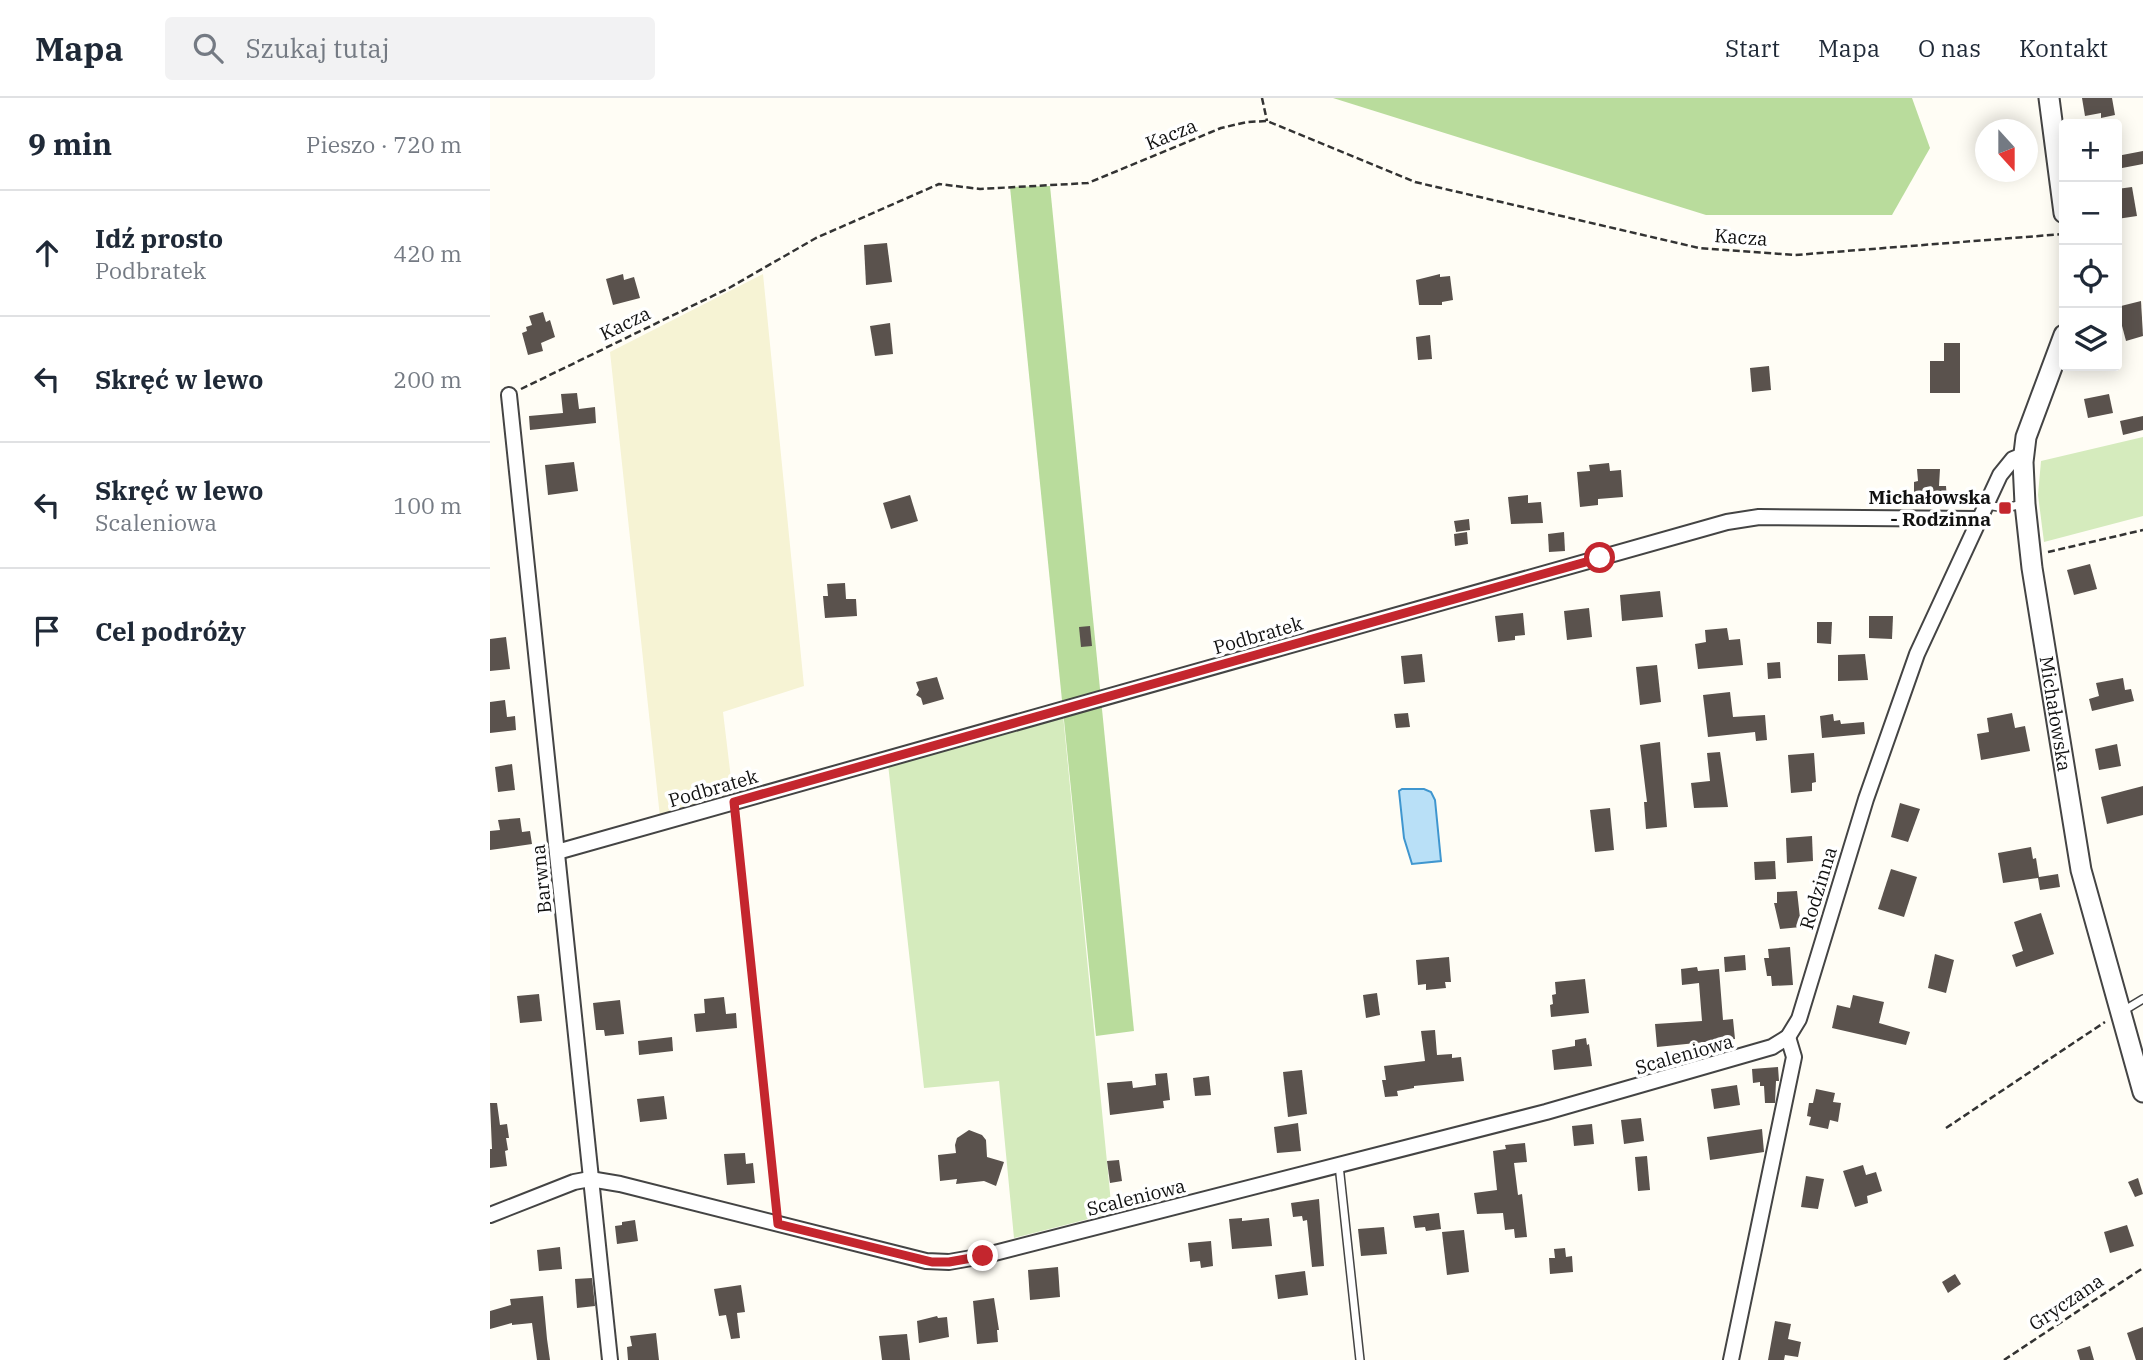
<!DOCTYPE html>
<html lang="pl">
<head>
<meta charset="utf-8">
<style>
  body { margin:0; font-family:"IBM Plex Serif",serif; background:#f2f2f3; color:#1f2937 }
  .controls { position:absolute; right:21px; top:21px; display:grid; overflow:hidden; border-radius:7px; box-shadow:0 4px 18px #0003 }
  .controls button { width:63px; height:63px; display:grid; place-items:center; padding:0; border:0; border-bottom:2px solid #e0e1e3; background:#fff; color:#1f2937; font:35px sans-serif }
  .compass { position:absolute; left:1485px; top:21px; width:63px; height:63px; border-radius:50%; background:#fff; box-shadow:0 4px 18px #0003; rotate:159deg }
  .stop { position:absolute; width:21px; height:21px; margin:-16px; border:5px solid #c4262e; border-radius:50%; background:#fff }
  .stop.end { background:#c4262e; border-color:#fff; box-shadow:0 2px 7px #0008 }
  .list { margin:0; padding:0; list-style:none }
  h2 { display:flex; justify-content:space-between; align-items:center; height:91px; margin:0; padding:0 28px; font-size:30px }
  h2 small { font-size:23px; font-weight:400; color:#747a83 }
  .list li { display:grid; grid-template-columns:46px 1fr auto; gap:21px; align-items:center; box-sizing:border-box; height:126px; padding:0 28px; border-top:2px solid #e0e1e3 }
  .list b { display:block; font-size:26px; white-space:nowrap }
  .list p { margin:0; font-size:23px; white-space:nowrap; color:#747a83 }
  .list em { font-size:23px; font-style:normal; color:#747a83 }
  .icon { flex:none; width:38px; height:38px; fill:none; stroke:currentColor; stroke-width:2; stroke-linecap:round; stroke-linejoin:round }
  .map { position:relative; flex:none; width:1653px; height:1262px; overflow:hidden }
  header { display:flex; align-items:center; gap:42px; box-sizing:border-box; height:98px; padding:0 35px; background:#fff; border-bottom:2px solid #e0e1e3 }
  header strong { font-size:33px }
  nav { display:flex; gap:38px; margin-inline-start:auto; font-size:24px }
  .search { width:490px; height:63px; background:#f2f2f3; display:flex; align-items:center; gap:18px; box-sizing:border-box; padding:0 24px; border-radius:7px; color:#747a83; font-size:26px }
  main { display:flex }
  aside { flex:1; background:#fff }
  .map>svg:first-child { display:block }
  .farmland { fill:#f6f3d4 }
  .green { fill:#d5ebbd }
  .forest { fill:#b9dc9c }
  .water { fill:#b9e0f7; stroke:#3f96cf; stroke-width:2 }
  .building { fill:#5a524d }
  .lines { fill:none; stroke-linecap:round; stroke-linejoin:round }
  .service-casing { stroke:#444; stroke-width:10 }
  .minor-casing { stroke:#444; stroke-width:18 }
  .tertiary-casing { stroke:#444; stroke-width:23 }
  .path { stroke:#333; stroke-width:2.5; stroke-dasharray:7 3.5; stroke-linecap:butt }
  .service { stroke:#fff; stroke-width:7 }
  .minor { stroke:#fff; stroke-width:14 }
  .tertiary { stroke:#fff; stroke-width:19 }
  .route { stroke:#c4262e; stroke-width:9 }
  .poi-dot { fill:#c4262e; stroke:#fff; stroke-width:2.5 }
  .labels { text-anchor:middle; stroke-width:7; stroke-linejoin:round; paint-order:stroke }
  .street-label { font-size:19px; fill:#111; stroke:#fff }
  .poi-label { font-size:19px; font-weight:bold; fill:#111; stroke:#fff; text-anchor:end }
</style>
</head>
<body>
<header>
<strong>Mapa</strong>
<div class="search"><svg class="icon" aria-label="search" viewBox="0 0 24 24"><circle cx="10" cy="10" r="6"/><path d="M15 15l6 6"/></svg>Szukaj tutaj</div>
<nav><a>Start</a><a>Mapa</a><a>O nas</a><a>Kontakt</a></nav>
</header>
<main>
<aside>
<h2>9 min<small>Pieszo · 720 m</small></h2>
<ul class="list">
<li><svg class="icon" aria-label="ahead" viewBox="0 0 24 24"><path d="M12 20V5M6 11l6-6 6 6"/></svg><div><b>Idź prosto</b><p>Podbratek</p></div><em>420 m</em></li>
<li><svg class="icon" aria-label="left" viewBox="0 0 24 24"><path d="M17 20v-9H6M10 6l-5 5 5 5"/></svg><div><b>Skręć w lewo</b></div><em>200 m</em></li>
<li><svg class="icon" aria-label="left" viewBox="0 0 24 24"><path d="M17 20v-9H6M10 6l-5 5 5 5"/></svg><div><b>Skręć w lewo</b><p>Scaleniowa</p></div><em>100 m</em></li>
<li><svg class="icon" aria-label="arrive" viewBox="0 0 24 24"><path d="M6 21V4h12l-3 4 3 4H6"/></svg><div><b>Cel podróży</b></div></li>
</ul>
</aside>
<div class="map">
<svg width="1653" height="1262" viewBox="0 0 1653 1262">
  <rect width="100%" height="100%" fill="#fffdf5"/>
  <polygon class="farmland" points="273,176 314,588 233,614 243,697 170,719 120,254"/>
  <g class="green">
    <polygon points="1653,339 1653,418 1554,444 1548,397 1551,363"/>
    <polygon points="573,617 622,1115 524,1140 509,983 434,990 398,666"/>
  </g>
  <g class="forest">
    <polygon points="843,0 1422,0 1440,50 1402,117 1216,117"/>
    <polygon points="560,88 644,933 606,938 520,89"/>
  </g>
  <polygon class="water" points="912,691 934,691 941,694 945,702 951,763 922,766 914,740 909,693"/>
  <g class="building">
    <polygon points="1592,0 1622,0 1625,17 1611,20 1611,15 1595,18"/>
    <polygon points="1653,53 1653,66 1627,71 1627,58"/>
    <polygon points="1642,89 1647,118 1627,121 1627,91"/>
    <polygon points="397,145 402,184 376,187 374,147"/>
    <polygon points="133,176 134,182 144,179 150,200 123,207 116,181"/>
    <polygon points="950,176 950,179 960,178 963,202 952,204 952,207 929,207 926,182"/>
    <polygon points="1651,203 1653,238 1636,243 1627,209"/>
    <polygon points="53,214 56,224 60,222 65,239 51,245 53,253 38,257 32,235 37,233 36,229 42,227 39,218"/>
    <polygon points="400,225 403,256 385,258 380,228"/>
    <polygon points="940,237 942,261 928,262 926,239"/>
    <polygon points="1454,245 1470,245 1470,295 1440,295 1440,263 1454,263"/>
    <polygon points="1279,268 1281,292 1262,294 1260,270"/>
    <polygon points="87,295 89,311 105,309 106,325 40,332 39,318 73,315 71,296"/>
    <polygon points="1619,296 1623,315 1598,320 1594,301"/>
    <polygon points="1653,318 1653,332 1633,337 1630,323"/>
    <polygon points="84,364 88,393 58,397 55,367"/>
    <polygon points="1119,365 1120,373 1131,372 1133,399 1108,401 1108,407 1090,409 1087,374 1100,373 1099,367"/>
    <polygon points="1427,371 1450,371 1449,388 1456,388 1457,402 1424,402 1424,384 1428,383"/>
    <polygon points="420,397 428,423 401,431 393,405"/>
    <polygon points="1038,397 1038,405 1051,404 1053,425 1021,426 1018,399"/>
    <polygon points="979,421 980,432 966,434 964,423"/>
    <polygon points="977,434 978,446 965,448 964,436"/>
    <polygon points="1074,434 1075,453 1059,454 1058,436"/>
    <polygon points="1600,466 1607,491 1584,497 1577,472"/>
    <polygon points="355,485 356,501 366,501 367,518 335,520 333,498 338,498 337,486"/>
    <polygon points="1170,493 1173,519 1132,523 1130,497"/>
    <polygon points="1099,510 1102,539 1077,542 1074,513"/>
    <polygon points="1033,515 1035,537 1025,538 1025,542 1008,544 1005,518"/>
    <polygon points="1379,518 1403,518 1402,541 1379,540"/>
    <polygon points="1327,524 1342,524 1341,546 1327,545"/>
    <polygon points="600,528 602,548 591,549 589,529"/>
    <polygon points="1237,530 1239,542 1250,541 1253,567 1208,571 1205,546 1216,544 1215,532"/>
    <polygon points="16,539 20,571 0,573 0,541"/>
    <polygon points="932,556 935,584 914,586 911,558"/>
    <polygon points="1375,556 1378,582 1348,583 1348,557"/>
    <polygon points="1290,564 1291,580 1278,581 1277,565"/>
    <polygon points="1167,567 1171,604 1150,607 1146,569"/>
    <polygon points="447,579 454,601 433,607 431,600 426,597 429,592 426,584"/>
    <polygon points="1633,580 1635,592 1641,591 1644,603 1602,613 1599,601 1609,598 1606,585"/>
    <polygon points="1240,594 1243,619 1275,617 1277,642 1266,643 1265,634 1218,639 1213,597"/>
    <polygon points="15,602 17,619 25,618 26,632 0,635 0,604"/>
    <polygon points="918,615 920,629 906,630 904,616"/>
    <polygon points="1522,615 1525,630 1535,628 1540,653 1491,662 1487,636 1499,634 1497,620"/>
    <polygon points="1343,616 1344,623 1350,622 1351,626 1374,624 1375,636 1332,640 1330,618"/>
    <polygon points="1170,644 1177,729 1156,731 1154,704 1157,704 1150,647"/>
    <polygon points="1627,646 1631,668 1609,672 1605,651"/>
    <polygon points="1230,654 1238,709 1204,710 1201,685 1220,683 1217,655"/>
    <polygon points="1324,655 1326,684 1322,685 1322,693 1301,695 1298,657"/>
    <polygon points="22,666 25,692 8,694 5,669"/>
    <polygon points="1653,688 1653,717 1617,726 1611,699"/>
    <polygon points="1410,705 1430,711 1418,744 1401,739"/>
    <polygon points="1120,710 1124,752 1105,754 1100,712"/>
    <polygon points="30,720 32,734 40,733 42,746 0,752 0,733 10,732 8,722"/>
    <polygon points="1322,738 1323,763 1297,765 1296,740"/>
    <polygon points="1541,749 1543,761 1546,760 1549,779 1568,776 1570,789 1550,792 1548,780 1513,785 1508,755"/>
    <polygon points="1285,763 1286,781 1265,782 1264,764"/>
    <polygon points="1401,771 1427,779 1414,819 1388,811"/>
    <polygon points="1307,793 1311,829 1290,831 1284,805 1287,805 1287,794"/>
    <polygon points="1551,815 1564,856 1526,869 1522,857 1533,853 1524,824"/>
    <polygon points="1300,849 1303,887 1282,888 1281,878 1277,878 1274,860 1279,860 1278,851"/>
    <polygon points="1445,856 1464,862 1456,895 1438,890"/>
    <polygon points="1255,857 1256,872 1235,874 1234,859"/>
    <polygon points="959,859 961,884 955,884 956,890 936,892 936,886 928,887 926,862"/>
    <polygon points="1207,869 1208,873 1229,871 1233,922 1243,921 1245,941 1167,949 1165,926 1212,923 1209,885 1192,887 1191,871"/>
    <polygon points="1095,881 1099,915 1061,919 1060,907 1063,906 1062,897 1066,896 1065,884"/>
    <polygon points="887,895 890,917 876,920 873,897"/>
    <polygon points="49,896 52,923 30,925 27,898"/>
    <polygon points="1363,897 1394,904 1389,925 1420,934 1416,947 1342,930 1347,907 1360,910"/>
    <polygon points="234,899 236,916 246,915 247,930 206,934 204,916 215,915 214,901"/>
    <polygon points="130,902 134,936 115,938 114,932 106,932 103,905"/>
    <polygon points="945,932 947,957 962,956 962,960 971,959 974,983 924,988 924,990 907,993 908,998 895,999 892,982 896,982 894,968 935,963 931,933"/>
    <polygon points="182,939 183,953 149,957 148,943"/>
    <polygon points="1096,940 1097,947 1099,946 1102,968 1064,972 1062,952 1085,948 1085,942"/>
    <polygon points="1288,969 1289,983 1286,983 1285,1005 1275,1005 1274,988 1270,988 1270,984 1263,985 1262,971"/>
    <polygon points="812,972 817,1016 798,1019 793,974"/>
    <polygon points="677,975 680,1002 673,1003 674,1010 620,1017 617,985 642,983 643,990 666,987 665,976"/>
    <polygon points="719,978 721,997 705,998 703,980"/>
    <polygon points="1247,987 1250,1007 1224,1011 1221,991"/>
    <polygon points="1326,991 1345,995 1343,1004 1351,1005 1348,1024 1340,1022 1338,1031 1319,1027 1321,1019 1317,1018 1319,1005 1323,1005"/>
    <polygon points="174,998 177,1021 150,1024 147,1001"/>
    <polygon points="0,1005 7,1005 10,1027 17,1026 19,1040 16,1040 18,1052 15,1053 17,1068 0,1070 0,1051 2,1051"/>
    <polygon points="1151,1020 1154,1043 1134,1046 1131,1022"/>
    <polygon points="808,1025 811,1053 787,1055 784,1029"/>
    <polygon points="1102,1026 1104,1046 1084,1048 1082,1028"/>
    <polygon points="1272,1031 1274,1054 1220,1062 1217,1039"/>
    <polygon points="479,1032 492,1037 496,1042 497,1059 514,1064 506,1088 494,1083 466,1086 467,1081 450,1083 448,1057 466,1055 465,1047 467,1040"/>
    <polygon points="1035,1045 1037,1064 1024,1065 1028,1097 1032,1096 1037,1139 1025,1140 1024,1131 1015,1132 1013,1115 987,1116 984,1095 1007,1092 1003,1053 1016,1051 1015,1047"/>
    <polygon points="255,1055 256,1066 263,1065 265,1085 237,1087 234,1056"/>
    <polygon points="1157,1058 1160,1092 1148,1093 1145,1059"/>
    <polygon points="629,1062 632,1083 620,1085 617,1063"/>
    <polygon points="1373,1067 1376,1077 1386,1074 1392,1093 1377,1098 1378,1105 1365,1109 1353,1073"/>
    <polygon points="1316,1078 1334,1081 1328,1111 1311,1109"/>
    <polygon points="1648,1080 1653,1096 1645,1099 1638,1084"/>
    <polygon points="829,1101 834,1168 822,1169 817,1122 813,1123 812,1118 803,1119 801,1105"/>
    <polygon points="949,1115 951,1131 936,1133 935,1129 925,1130 923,1118"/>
    <polygon points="752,1120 752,1123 779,1120 782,1148 742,1151 739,1121"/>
    <polygon points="145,1122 148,1143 127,1146 125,1128 132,1127 132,1124"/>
    <polygon points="1637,1127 1644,1148 1620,1155 1614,1134"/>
    <polygon points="894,1129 897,1156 871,1158 868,1131"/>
    <polygon points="974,1132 979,1174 957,1177 952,1134"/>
    <polygon points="721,1143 723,1168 711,1170 710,1163 700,1164 698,1145"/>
    <polygon points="70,1149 72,1171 49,1173 47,1152"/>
    <polygon points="1075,1150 1076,1159 1082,1158 1083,1174 1060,1176 1059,1160 1065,1160 1064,1151"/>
    <polygon points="568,1169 570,1199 540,1202 538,1172"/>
    <polygon points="815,1173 818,1197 788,1201 785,1177"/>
    <polygon points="1465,1176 1471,1186 1458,1195 1452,1184"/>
    <polygon points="102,1180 105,1208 87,1210 85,1181"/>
    <polygon points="251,1187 255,1214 247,1215 250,1240 241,1241 236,1217 229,1218 224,1191"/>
    <polygon points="53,1198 57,1241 60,1262 47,1262 42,1225 22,1227 22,1225 0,1231 0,1213 21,1207 20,1201"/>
    <polygon points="504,1200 509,1232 507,1232 508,1244 487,1246 483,1203"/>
    <polygon points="447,1218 448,1220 457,1219 459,1239 429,1245 427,1223"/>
    <polygon points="1285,1223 1301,1226 1298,1241 1311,1244 1308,1259 1295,1257 1294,1262 1278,1262"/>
    <polygon points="1653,1229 1653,1262 1646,1262 1637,1235"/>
    <polygon points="166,1235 169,1262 138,1262 137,1249 142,1248 140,1238"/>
    <polygon points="417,1236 420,1262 392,1262 389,1238"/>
    <polygon points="1600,1248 1604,1262 1590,1262 1587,1252"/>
  </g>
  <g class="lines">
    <defs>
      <g id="service">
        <polyline points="1496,407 1515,410 1533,406"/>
        <polyline points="1633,913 1653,901"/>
        <polyline points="849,1067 870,1262"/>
      </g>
      <g id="minor">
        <polyline points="19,297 120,1262"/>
        <polyline points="67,754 1237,424 1269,419 1489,421"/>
        <polyline points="0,1117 84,1084 100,1081 130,1086 436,1163 459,1164 493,1158 1056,1014 1282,949 1298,939 1309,921 1376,701 1427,556 1510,377 1523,361 1533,357"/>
        <polyline points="1241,1262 1304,959 1298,939"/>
      </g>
      <g id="tertiary">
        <polyline points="1559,0 1574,115"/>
        <path id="s1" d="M1574,237L1536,339L1533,364L1535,406L1542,470L1591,772L1653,994"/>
      </g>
    </defs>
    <use href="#service" class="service-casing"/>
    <use href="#minor" class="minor-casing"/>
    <use href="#tertiary" class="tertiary-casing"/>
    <g class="path">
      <polyline points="772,0 777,23"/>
      <polyline points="31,291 239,190 326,140 449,86 490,91 598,85 731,30 757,24 777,23 925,84 1209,150 1305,157 1574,136"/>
      <polyline points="1558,454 1653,432"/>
      <polyline points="246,718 286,1112"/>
      <polyline points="1456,1030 1615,924"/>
      <polyline points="1514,1262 1653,1170"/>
    </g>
    <use href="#service" class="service"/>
    <use href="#minor" class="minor"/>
    <use href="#tertiary" class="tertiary"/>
  </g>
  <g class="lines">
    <polyline class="route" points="493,1158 459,1164 442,1164 288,1126 244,704 1110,460"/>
  </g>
  <rect class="poi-dot" x="1508" y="403" width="14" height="14" rx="3.5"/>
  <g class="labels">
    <g class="street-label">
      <text transform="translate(681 36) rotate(-22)" y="7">Kacza</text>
      <text transform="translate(1251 139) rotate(4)" y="7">Kacza</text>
      <text transform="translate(135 225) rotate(-26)" y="7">Kacza</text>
      <text transform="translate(768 537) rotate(-16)" y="7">Podbratek</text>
      <text dy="7" stroke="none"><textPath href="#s1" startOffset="388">Michałowska</textPath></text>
      <text transform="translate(223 690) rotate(-16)" y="7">Podbratek</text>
      <text transform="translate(51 781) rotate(-96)" y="7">Barwna</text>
      <text transform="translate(1328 790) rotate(-73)" y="7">Rodzinna</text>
      <text transform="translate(1194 956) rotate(-16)" y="7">Scaleniowa</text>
      <text transform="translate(646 1099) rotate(-14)" y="7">Scaleniowa</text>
      <text transform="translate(1576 1204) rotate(-34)" y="7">Gryczana</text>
    </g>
    <g class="poi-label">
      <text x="1501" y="406">Michałowska<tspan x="1501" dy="22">- Rodzinna</tspan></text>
    </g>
  </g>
</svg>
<div class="controls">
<button>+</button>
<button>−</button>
<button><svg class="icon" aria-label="locate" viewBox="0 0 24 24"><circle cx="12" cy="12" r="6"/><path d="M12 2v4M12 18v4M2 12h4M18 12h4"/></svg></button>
<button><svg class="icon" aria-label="layers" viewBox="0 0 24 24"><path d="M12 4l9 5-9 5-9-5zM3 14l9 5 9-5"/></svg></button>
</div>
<svg class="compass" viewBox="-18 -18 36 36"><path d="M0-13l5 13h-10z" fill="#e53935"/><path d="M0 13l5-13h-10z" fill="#747a83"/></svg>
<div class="stop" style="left:1110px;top:460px"></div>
<div class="stop end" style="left:493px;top:1158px"></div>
</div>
</main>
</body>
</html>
